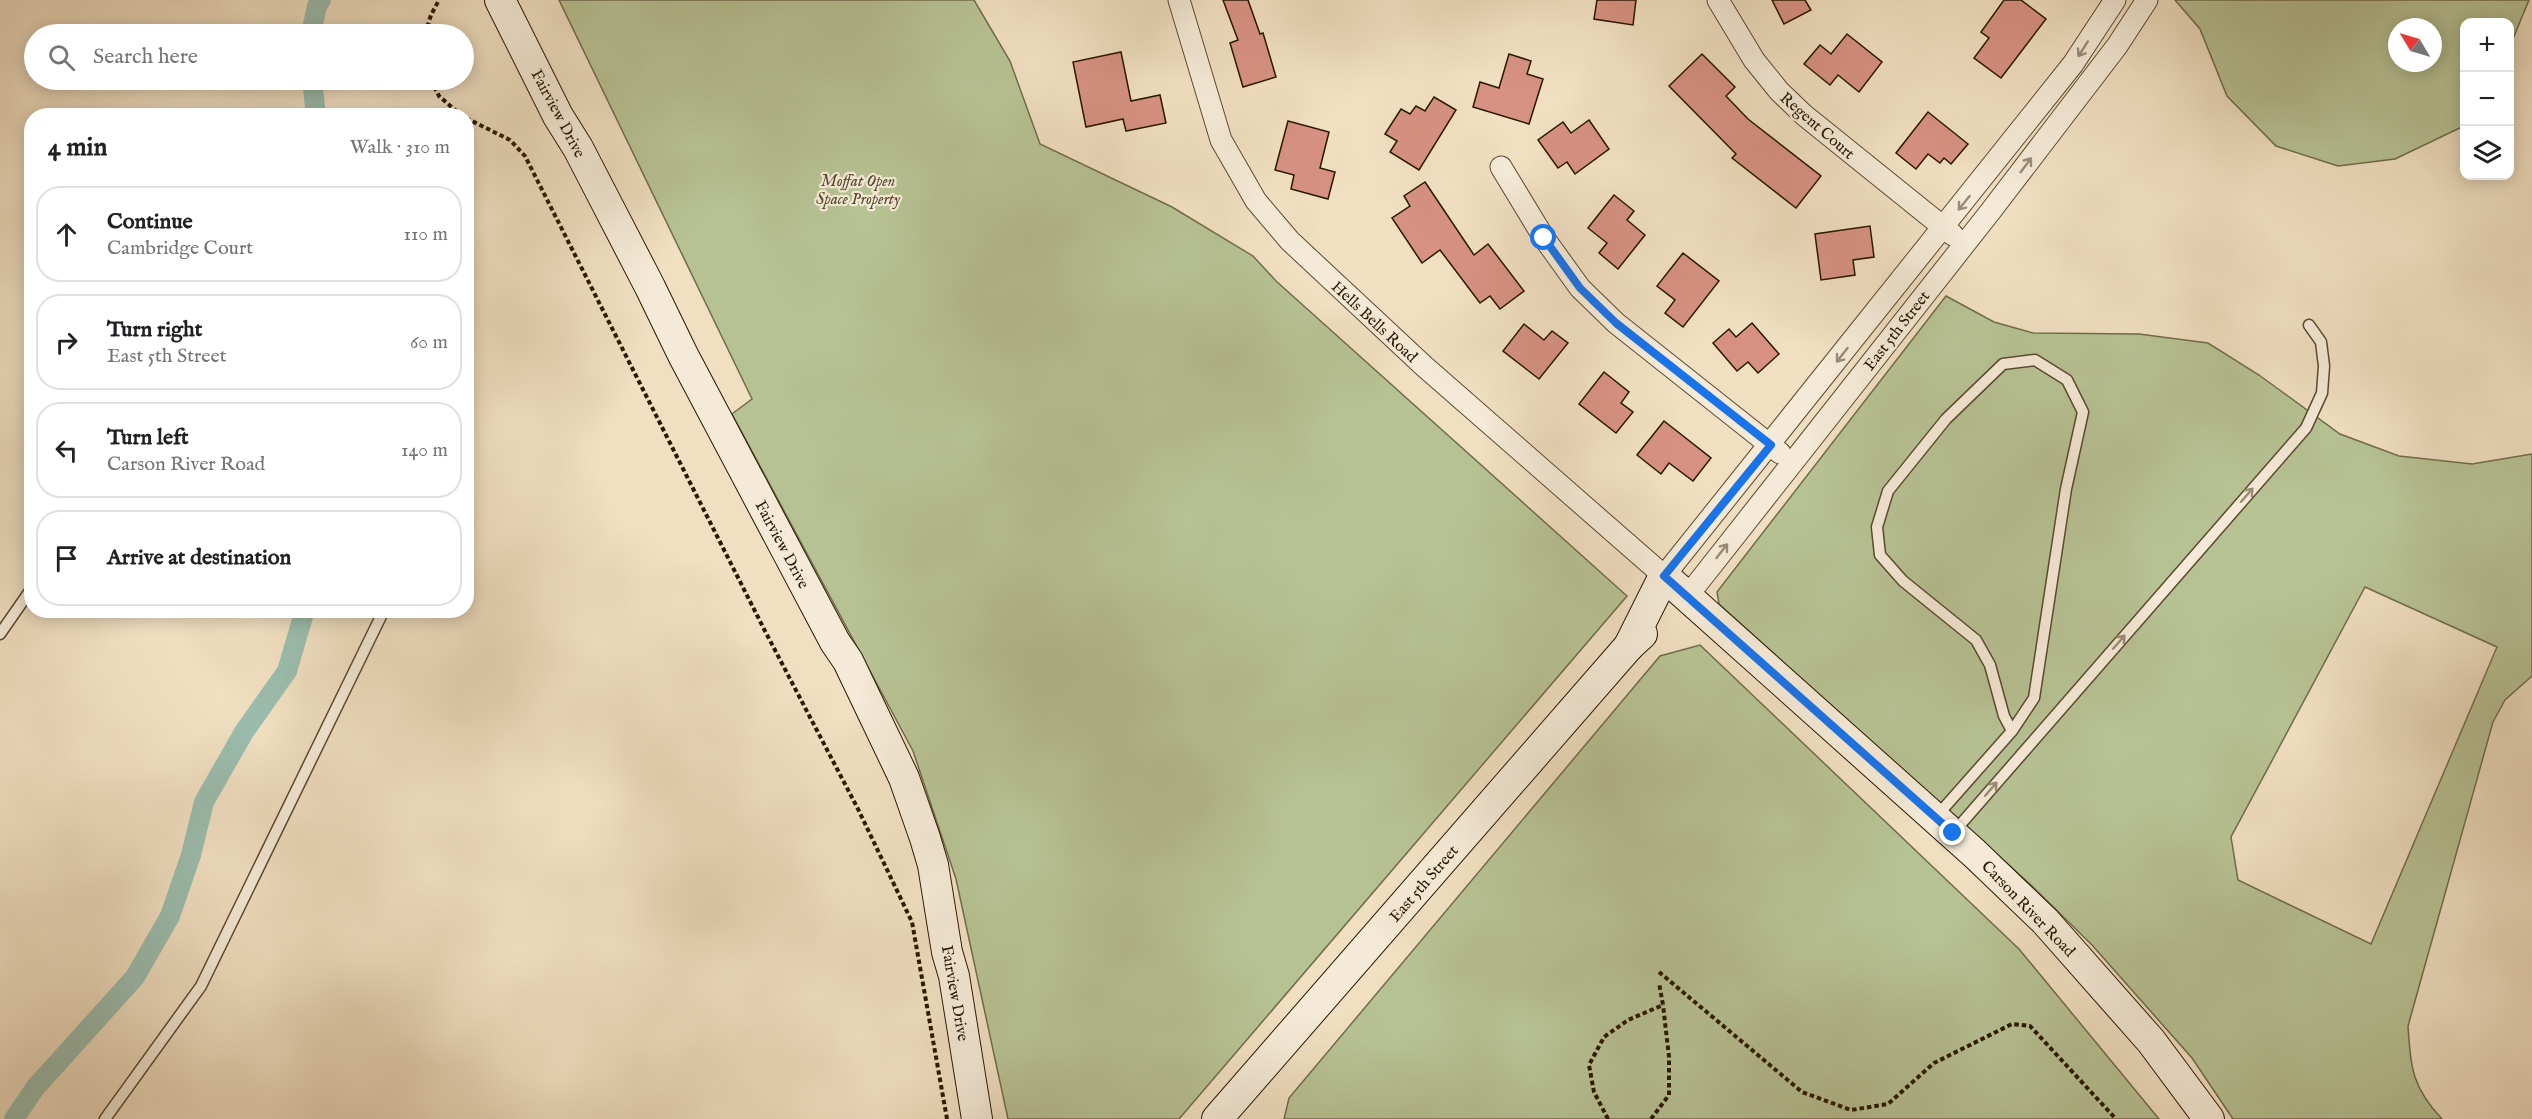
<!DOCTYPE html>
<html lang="en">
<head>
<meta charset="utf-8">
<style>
  body { margin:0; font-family:"IM FELL English",serif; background:#f6f6f6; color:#202124 }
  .controls { position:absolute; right:18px; top:18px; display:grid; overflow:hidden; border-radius:12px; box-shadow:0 3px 15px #0003 }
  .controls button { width:54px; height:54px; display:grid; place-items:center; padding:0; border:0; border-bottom:2px solid #e0e0e0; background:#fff; color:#202124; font:30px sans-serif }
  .compass { position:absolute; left:2388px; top:18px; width:54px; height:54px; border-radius:50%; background:#fff; box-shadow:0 3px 15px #0003; rotate:308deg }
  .stop { position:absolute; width:18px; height:18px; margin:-14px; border:4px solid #1a73e8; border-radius:50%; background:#fff }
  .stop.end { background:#1a73e8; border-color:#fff; box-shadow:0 2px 6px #0008 }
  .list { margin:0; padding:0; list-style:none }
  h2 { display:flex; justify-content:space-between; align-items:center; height:78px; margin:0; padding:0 24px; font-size:26px }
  h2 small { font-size:20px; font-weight:400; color:#757577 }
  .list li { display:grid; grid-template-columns:39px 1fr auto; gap:18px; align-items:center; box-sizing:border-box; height:96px; margin:0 12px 12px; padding:0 12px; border:2px solid #e0e0e0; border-radius:24px }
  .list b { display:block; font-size:22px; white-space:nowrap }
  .list p { margin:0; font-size:20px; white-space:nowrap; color:#757577 }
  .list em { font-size:20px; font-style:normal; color:#757577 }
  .icon { flex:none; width:33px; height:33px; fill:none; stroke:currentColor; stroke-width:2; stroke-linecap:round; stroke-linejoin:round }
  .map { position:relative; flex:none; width:2532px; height:1119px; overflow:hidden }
  .search { position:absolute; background:#fff; box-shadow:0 3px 15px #0003; left:24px; top:24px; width:450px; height:66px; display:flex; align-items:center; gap:15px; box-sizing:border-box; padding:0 21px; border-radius:33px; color:#757577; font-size:22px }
  .panel { position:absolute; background:#fff; box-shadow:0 3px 15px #0003; left:24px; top:108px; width:450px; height:510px; border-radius:24px }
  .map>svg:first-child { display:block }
  .green { fill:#b7c294; stroke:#706c4a; stroke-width:1.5; fill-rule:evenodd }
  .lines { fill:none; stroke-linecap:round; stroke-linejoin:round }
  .canal { stroke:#9bbdae; stroke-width:20 }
  .building { fill:#d69182; stroke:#291700; stroke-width:1.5 }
  .lane-casing { stroke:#5b4930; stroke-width:13 }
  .street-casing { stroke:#5b4930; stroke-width:23 }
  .secondary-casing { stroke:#291700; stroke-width:32 }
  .path { stroke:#291700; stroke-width:4; stroke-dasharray:4.5 3; stroke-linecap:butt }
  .lane { stroke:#f5ead7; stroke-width:10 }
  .street { stroke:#f5ead7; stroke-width:21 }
  .secondary { stroke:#f5ead7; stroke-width:30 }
  .oneway { stroke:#998b76 }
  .route { stroke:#1a73e8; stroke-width:8 }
  .labels { text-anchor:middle; stroke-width:4.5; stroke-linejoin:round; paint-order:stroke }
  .street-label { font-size:16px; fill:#291700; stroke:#f5ead7 }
  .park-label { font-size:16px; font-style:italic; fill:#544a2c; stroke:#f5ead7 }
</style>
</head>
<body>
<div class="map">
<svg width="2532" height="1119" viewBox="0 0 2532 1119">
  <rect width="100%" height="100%" fill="#f0dfc1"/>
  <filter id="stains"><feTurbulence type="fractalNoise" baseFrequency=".00333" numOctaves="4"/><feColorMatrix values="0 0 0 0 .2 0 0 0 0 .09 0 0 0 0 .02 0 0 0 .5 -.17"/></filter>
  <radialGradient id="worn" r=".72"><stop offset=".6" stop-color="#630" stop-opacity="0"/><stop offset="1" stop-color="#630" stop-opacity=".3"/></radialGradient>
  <g class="green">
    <polygon points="559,0 974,0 1010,61 1040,144 1172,207 1253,256 1276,281 1627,596 1179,1119 1008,1119 956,879 913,751 732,414 752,399"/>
    <path d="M2175,0H2529L2510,46V22H2464V126L2395,159L2338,166L2276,146L2227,96L2200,29ZM2397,27H2433V63H2397Z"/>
    <path d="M1946,296L1994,322L2033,333L2139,334L2208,343L2259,375L2340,434L2399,456L2472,464L2532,454V676L2505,700L2493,722L2408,1026C2411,1069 2412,1087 2442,1119H2233L2192,1058L2092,945L2031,885L1719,604L1717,592ZM2365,587L2497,647L2371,944L2238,880L2231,837Z"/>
    <polygon points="1700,645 2019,949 2159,1119 1284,1119 1289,1098 1660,656"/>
  </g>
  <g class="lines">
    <g class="canal">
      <polyline points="311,34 317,6 321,0"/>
      <polyline points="312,80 316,116"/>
      <polyline points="14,1119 35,1088 135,977 170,916 191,855 204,802 244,732 287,671 305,610"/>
    </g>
  </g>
  <g class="building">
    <polygon points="1223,0 1248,0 1260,34 1263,33 1276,77 1243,87 1230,43 1238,40"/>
    <polygon points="1597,0 1636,0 1633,25 1594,19"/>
    <polygon points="1772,0 1805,0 1811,10 1784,24"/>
    <polygon points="2004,0 2021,0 2046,19 2001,78 1974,58 1989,38 1981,32"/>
    <polygon points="1847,34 1882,62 1859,92 1838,75 1830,85 1804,64 1820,45 1831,54"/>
    <polygon points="1121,52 1131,101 1160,95 1166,123 1126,131 1123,119 1086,127 1073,62"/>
    <polygon points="1509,54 1531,61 1527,74 1543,79 1529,124 1473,107 1480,82 1499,88"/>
    <polygon points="1702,54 1735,87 1726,96 1748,119 1821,176 1796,208 1732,158 1736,154 1669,86"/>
    <polygon points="1434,97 1456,110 1419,170 1390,152 1397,141 1385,134 1401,109 1410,114 1416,106 1425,111"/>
    <polygon points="1928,112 1968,144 1951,164 1944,158 1940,163 1928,154 1916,169 1896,153"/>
    <polygon points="1589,120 1609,149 1575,174 1567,162 1558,168 1538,140 1563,122 1571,133"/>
    <polygon points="1288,121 1329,132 1320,168 1335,172 1328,199 1291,189 1294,175 1275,170"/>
    <polygon points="1425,182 1474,255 1488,244 1524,291 1500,309 1490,296 1480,303 1440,250 1422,263 1392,218 1410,206 1404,196"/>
    <polygon points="1614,195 1634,211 1627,220 1645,235 1618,269 1599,253 1607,243 1588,228"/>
    <polygon points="1870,226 1874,257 1853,260 1855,275 1821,280 1815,234"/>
    <polygon points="1683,253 1719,281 1683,327 1665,313 1675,300 1657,286"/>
    <polygon points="1752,323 1779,354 1758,373 1748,362 1737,371 1713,343 1729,329 1736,337"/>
    <polygon points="1524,324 1544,340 1552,331 1568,343 1539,379 1503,351"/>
    <polygon points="1604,372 1629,392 1621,403 1633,412 1616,433 1579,404"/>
    <polygon points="1664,421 1711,458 1693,481 1669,463 1661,474 1637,455"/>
  </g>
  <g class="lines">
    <defs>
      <g id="lane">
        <polyline points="0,634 32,588"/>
        <polyline points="1935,818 2012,731 2034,698 2066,489 2083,412 2067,380 2035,360 2003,364 1946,419 1888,491 1877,527 1880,555 1903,581 1976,640 1990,665 2004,716 2012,731"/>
        <polyline points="1953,833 2306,428 2322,393 2324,366 2321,342 2309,325"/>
        <polyline points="105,1119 201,986 384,610"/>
      </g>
      <g id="street">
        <polyline points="1179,0 1221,140 1256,201 1290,241 1425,367 1664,576 2073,64 2115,0"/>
        <polyline points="1718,0 1754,60 1779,91 1804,115 1953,235"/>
        <polyline points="1501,167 1544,238 1580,288 1616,323 1780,453"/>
        <polyline points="1684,595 1697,584 1990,212 2117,46 2147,0"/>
      </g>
      <g id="secondary">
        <polyline points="500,0 558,116 578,148 650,287 683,355 835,642 848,661 904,778 925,838 933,865 947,952 954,976 977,1119"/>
        <polyline points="1629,646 1664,576 1974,853 2045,921 2151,1041 2209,1119"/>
        <polyline points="1217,1119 1629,646 1642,634"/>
      </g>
    </defs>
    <use href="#lane" class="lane-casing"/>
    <use href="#street" class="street-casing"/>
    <use href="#secondary" class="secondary-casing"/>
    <g class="path">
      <polyline points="425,34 431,15 439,0"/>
      <polyline points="431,80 439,96 462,116"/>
      <polyline points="466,118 510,140 525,156 765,631 858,809 912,922 947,1119"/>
      <polyline points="1659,972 1802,1092 1851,1110 1888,1104 1934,1063 2012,1024 2030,1026 2116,1119"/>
      <polyline points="1608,1119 1594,1092 1589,1065 1604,1037 1628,1020 1663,1005 1659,983"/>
      <polyline points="1651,1119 1669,1095 1669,1057 1663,1005"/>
    </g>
    <use href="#lane" class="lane"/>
    <use href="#street" class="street"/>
    <use href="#secondary" class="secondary"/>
  </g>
  <defs><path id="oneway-shaft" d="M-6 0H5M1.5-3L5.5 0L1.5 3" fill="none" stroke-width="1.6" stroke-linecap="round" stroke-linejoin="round" transform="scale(1.5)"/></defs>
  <g class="oneway">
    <use href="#oneway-shaft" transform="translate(2083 49) rotate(123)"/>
    <use href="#oneway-shaft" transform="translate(2026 165) rotate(-53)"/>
    <use href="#oneway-shaft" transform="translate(1964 203) rotate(129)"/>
    <use href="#oneway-shaft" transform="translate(1842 355) rotate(128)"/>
    <use href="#oneway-shaft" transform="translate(2247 495) rotate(-49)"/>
    <use href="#oneway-shaft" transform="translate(1722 551) rotate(-52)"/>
    <use href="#oneway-shaft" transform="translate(2119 642) rotate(-49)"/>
    <use href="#oneway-shaft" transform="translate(1991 789) rotate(-49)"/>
  </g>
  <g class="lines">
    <polyline class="route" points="1544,238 1580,288 1616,323 1771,445 1664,576 1953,833"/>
  </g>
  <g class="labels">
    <g class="street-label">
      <text transform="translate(559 113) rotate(62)" y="6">Fairview Drive</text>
      <text transform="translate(1818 125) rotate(41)" y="6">Regent Court</text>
      <text transform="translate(1375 321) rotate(43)" y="6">Hells Bells Road</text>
      <text transform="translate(1896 330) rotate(-52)" y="6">East 5th Street</text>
      <text transform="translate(783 544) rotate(62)" y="6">Fairview Drive</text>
      <text transform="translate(1423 883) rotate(-49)" y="6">East 5th Street</text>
      <text transform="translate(2029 908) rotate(46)" y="6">Carson River Road</text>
      <text transform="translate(956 993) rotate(80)" y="6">Fairview Drive</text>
    </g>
    <g class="park-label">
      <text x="858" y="186">Moffat Open<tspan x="858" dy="18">Space Property</tspan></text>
    </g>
  </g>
  <rect width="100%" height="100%" filter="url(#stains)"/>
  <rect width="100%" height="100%" fill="url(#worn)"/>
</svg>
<div class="controls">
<button>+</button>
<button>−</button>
<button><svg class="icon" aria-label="layers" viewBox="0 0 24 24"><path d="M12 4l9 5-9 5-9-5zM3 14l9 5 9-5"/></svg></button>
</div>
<svg class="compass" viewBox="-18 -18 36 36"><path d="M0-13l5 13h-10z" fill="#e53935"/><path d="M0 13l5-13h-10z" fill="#757577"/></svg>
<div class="stop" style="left:1544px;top:238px"></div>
<div class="stop end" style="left:1953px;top:833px"></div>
<div class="search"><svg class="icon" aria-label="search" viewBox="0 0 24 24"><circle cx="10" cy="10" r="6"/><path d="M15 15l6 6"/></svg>Search here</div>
<section class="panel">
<h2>4 min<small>Walk · 310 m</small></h2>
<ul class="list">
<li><svg class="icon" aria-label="ahead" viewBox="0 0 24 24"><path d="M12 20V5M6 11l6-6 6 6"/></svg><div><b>Continue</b><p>Cambridge Court</p></div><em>110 m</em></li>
<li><svg class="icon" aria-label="right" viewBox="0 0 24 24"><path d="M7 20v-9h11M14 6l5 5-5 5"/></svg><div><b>Turn right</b><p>East 5th Street</p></div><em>60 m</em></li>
<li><svg class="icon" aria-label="left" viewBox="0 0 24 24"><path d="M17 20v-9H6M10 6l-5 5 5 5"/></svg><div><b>Turn left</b><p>Carson River Road</p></div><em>140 m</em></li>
<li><svg class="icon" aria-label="arrive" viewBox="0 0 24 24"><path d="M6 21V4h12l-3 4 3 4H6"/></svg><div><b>Arrive at destination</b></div></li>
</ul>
</section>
</div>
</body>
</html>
